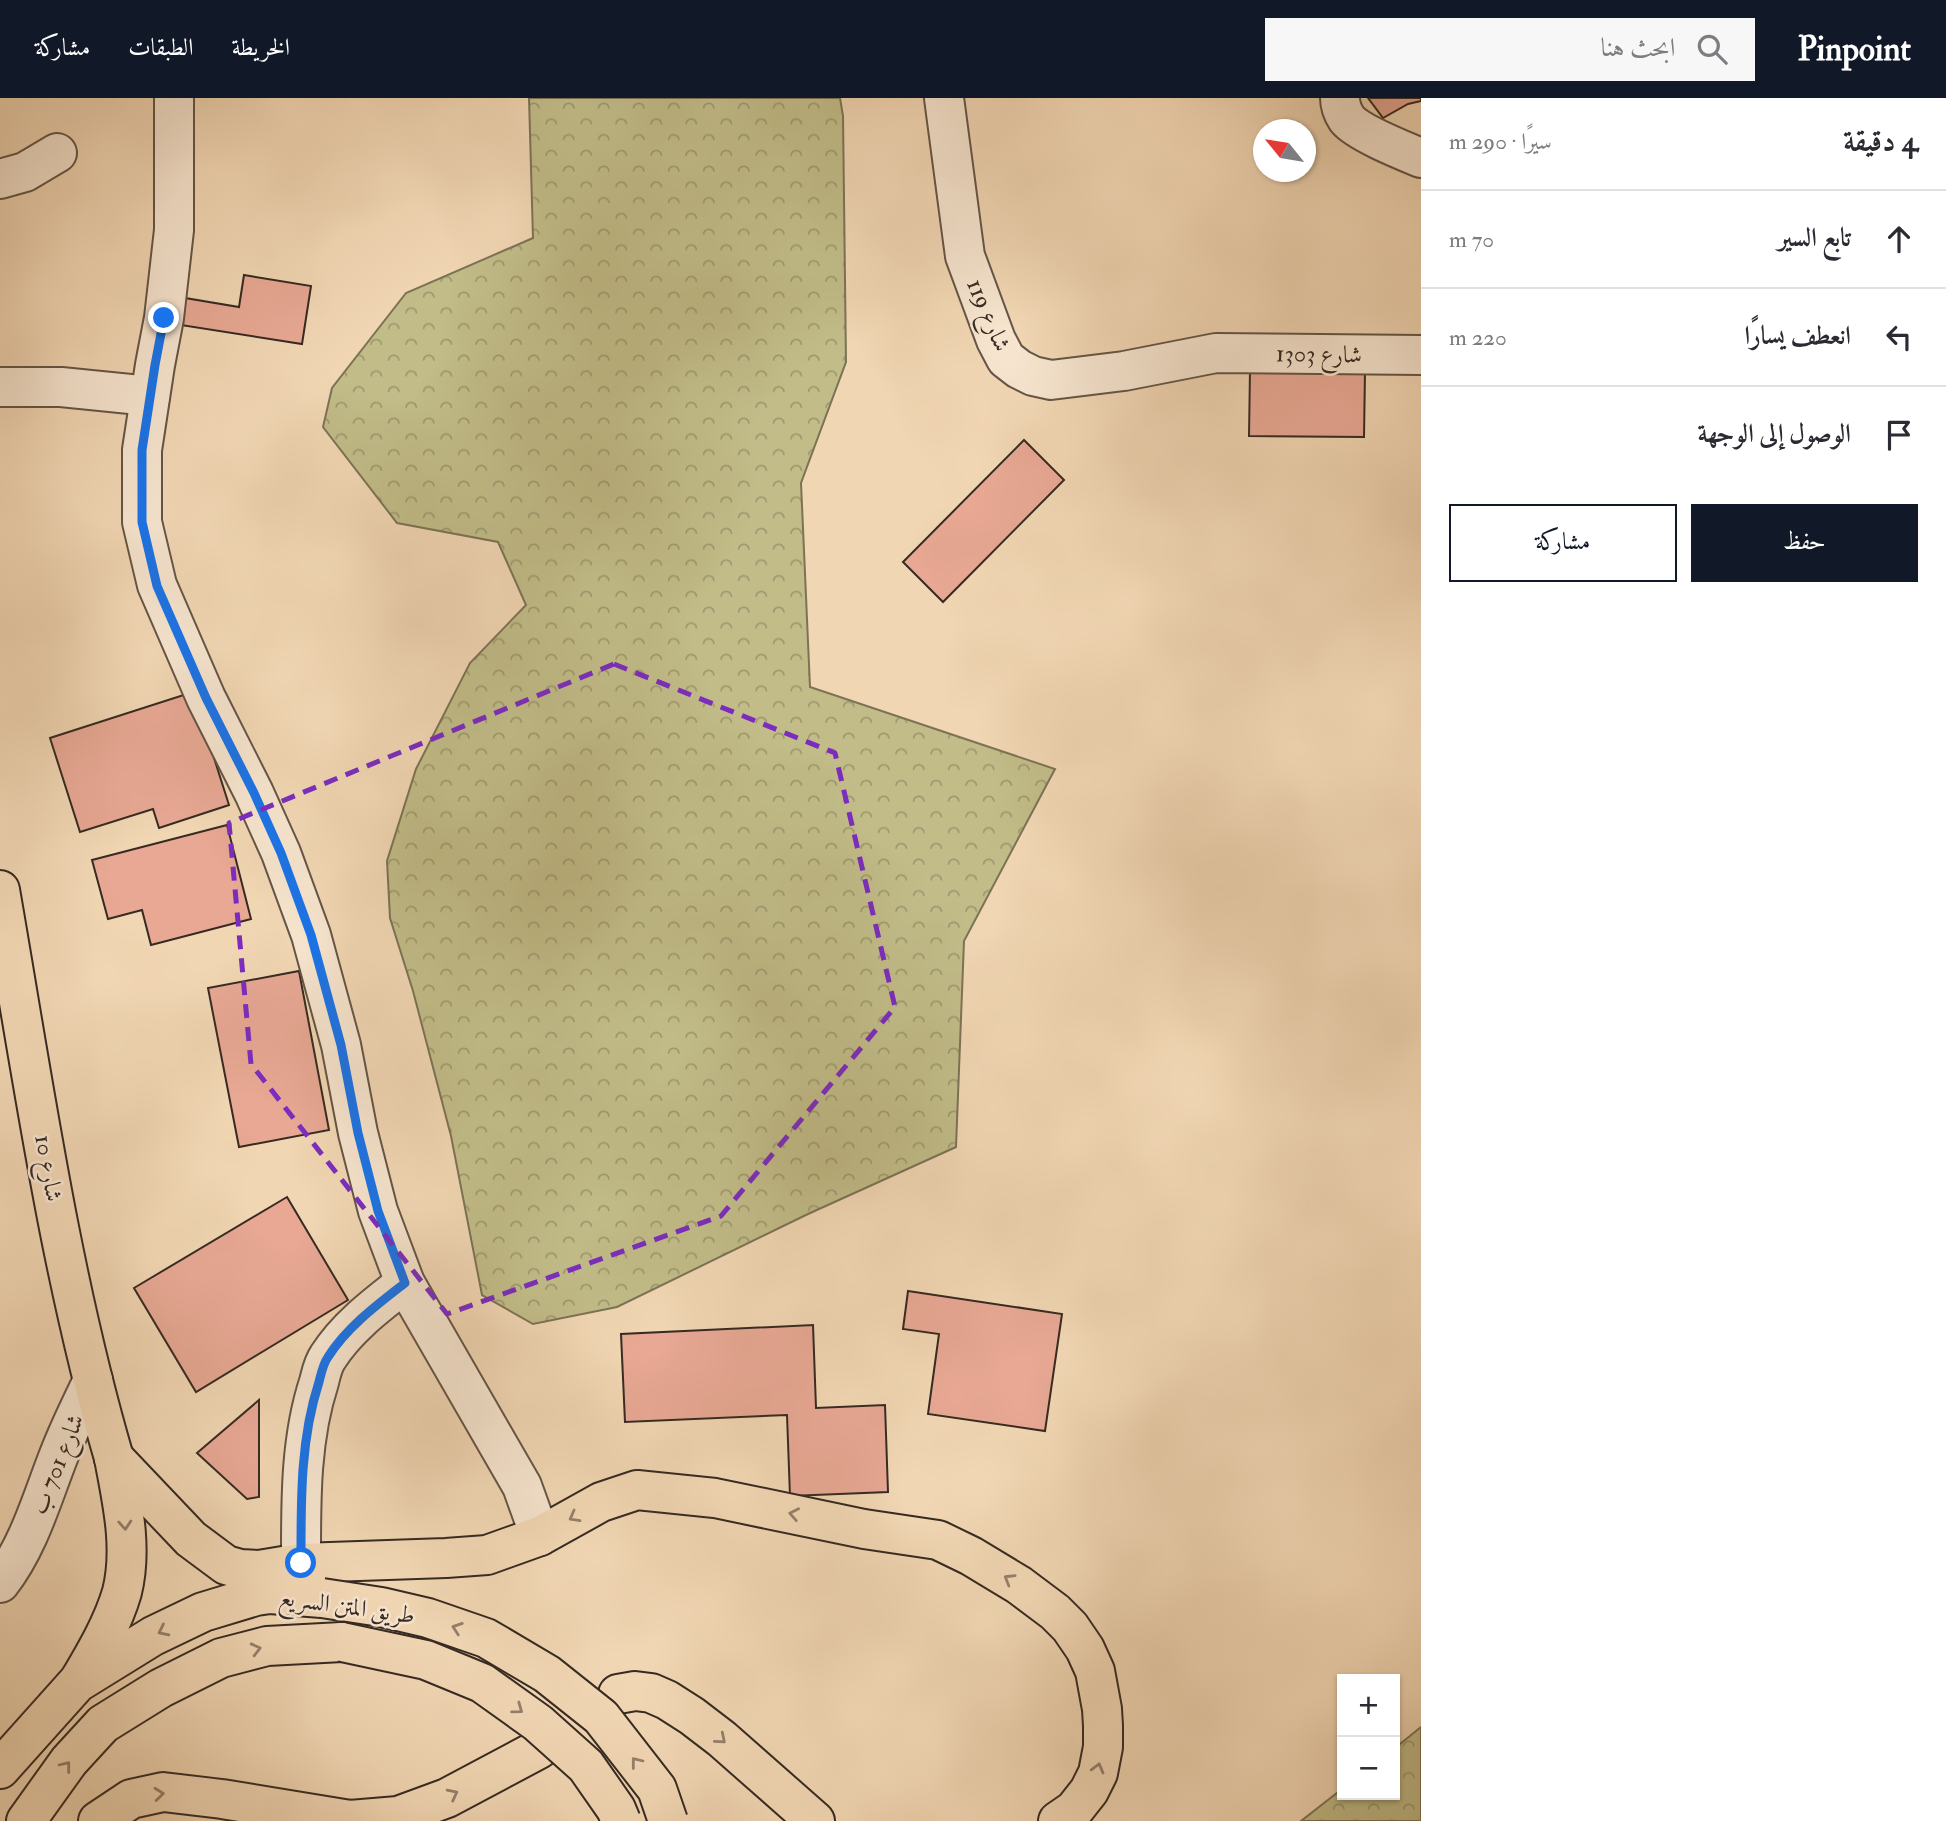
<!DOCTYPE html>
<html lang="ar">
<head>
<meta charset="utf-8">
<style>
  body { margin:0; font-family:"IM FELL Double Pica",Amiri,serif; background:#f7f7f7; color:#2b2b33; direction:rtl }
  .controls { position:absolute; right:21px; bottom:21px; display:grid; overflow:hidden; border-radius:0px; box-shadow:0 2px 5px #0004 }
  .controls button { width:63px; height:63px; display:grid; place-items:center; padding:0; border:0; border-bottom:2px solid #e1e1e2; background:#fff; color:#2b2b33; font:35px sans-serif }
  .compass { position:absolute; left:1253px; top:21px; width:63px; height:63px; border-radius:50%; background:#fff; box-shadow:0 2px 5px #0004; rotate:300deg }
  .stop { position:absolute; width:21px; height:21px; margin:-16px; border:5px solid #1a73e8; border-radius:50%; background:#fff }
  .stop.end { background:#1a73e8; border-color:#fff; box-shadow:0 2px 7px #0008 }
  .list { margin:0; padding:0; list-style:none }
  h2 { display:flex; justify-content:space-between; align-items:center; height:91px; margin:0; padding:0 28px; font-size:30px }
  h2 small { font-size:23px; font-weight:400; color:#7c7c81 }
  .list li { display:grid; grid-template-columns:46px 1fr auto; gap:21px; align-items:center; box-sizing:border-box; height:98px; padding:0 28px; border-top:2px solid #e1e1e2 }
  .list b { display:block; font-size:26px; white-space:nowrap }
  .list em { font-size:23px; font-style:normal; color:#7c7c81 }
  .actions { display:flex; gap:14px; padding:21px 28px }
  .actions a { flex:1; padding:16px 0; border:2px solid #111827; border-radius:0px; text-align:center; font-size:24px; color:#111827 }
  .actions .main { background:#111827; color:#fff }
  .icon { flex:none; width:38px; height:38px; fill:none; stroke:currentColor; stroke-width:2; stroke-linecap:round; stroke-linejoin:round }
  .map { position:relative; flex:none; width:1421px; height:1723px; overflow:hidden; direction:ltr }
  header { display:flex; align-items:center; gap:42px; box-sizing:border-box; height:98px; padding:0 35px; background:#111827; color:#fff }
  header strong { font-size:33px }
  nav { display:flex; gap:38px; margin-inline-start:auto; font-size:24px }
  .search { width:490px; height:63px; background:#f7f7f7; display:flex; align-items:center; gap:18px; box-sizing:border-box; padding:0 24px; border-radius:0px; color:#7c7c81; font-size:26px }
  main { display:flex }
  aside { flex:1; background:#fff }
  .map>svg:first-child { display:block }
  .forest { fill:url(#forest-crowns); stroke:#7c7355; stroke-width:2 }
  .building { fill:#e8a894; stroke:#362a22; stroke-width:2 }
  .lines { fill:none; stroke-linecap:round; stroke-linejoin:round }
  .minor-casing { stroke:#655546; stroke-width:42 }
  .major-casing { stroke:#362a22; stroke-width:42 }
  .highway-casing { stroke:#362a22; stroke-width:42 }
  .minor { stroke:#f6e4ce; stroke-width:38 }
  .major { stroke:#f1d6b3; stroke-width:38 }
  .highway { stroke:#f1d6b3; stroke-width:38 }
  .highway-bridge-casing { stroke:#362a22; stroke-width:42; stroke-linecap:butt }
  .highway-bridge { stroke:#f1d6b3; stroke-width:38 }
  .oneway { stroke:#94806a }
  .route { stroke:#1a73e8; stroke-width:9 }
  .marked { fill:none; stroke:#7b2cbf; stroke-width:5; stroke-dasharray:14 9; stroke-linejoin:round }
  .labels { text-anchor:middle; stroke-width:5; stroke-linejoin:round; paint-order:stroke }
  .street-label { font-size:24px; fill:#362a22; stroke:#f6e4ce }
</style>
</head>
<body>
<header>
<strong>Pinpoint</strong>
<div class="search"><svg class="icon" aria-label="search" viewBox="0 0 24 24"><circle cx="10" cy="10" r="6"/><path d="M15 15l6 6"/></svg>ابحث هنا</div>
<nav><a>الخريطة</a><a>الطبقات</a><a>مشاركة</a></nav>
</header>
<main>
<aside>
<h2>4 دقيقة<small>سيرًا · 290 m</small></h2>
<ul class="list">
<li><svg class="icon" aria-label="ahead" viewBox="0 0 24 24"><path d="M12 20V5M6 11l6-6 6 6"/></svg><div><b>تابع السير</b></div><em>70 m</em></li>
<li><svg class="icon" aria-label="left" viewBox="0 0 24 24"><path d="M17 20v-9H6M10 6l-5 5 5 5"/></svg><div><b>انعطف يسارًا</b></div><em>220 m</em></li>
<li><svg class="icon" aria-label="arrive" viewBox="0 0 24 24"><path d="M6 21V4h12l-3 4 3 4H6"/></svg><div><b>الوصول إلى الوجهة</b></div></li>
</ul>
<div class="actions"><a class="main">حفظ</a><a>مشاركة</a></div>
</aside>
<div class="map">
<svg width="1421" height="1723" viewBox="0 0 1421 1723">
  <defs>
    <pattern id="forest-crowns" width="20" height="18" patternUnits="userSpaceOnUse" patternTransform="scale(1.75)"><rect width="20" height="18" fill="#c1bc88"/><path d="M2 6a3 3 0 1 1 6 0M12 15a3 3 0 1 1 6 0" fill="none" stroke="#9e996f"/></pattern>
  </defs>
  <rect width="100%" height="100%" fill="#f1d6b3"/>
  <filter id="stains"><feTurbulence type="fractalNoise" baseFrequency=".00286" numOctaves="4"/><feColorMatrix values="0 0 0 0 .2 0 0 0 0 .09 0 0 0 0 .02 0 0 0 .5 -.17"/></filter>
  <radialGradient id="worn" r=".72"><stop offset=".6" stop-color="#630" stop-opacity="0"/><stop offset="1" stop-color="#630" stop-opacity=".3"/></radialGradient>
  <g class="forest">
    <polygon points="529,0 840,0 843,18 846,264 801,385 810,589 1055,671 964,843 956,1049 808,1116 617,1209 533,1226 482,1197 451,1038 413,893 390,820 387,763 416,671 470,565 526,507 498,444 397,425 323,329 332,290 406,195 533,140"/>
    <polygon points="1421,1629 1421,1723 1301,1723 1342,1691 1342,1697 1395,1697 1395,1650"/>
  </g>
  <g class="building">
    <polygon points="1368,0 1421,0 1421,3 1408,6 1383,20"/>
    <polygon points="244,177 311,188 302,246 168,225 173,198 239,209"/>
    <polygon points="1250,272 1365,273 1364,339 1249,338"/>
    <polygon points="1024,342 1064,382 943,504 903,464"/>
    <polygon points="193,594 229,707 159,730 153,711 80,734 50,640"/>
    <polygon points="227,727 251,821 151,847 142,812 108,821 92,762"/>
    <polygon points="299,873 329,1032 239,1049 208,890"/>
    <polygon points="287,1099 348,1202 196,1294 134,1190"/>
    <polygon points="908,1193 1062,1216 1045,1333 928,1316 939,1236 903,1231"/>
    <polygon points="813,1227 816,1310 885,1307 888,1394 790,1398 787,1317 625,1324 621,1236"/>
    <polygon points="259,1302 259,1399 247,1401 197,1355"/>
  </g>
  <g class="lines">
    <defs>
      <g id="minor">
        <polyline points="174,0 174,132 164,220 155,267 142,352 142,424 157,487 206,600 254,695 281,755 311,837 341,947 358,1035 378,1113 405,1185 522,1388 540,1438"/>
        <polyline points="944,0 965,158 996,242 1006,261 1019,271 1033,278 1051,282 1124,273 1216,255 1421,257"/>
        <path d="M1340,0C1340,7 1343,15 1347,21C1357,34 1404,53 1421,60"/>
        <polyline points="0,81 25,74 57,55"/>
        <polyline points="0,289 61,289 150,298"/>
        <path d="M301,1465C301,1404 300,1342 319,1284C321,1276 323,1266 328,1259C347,1229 378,1206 405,1185"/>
        <path d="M0,1485C29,1448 42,1400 59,1357C69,1331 81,1307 93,1282"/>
      </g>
      <path id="major" d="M0,792C33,982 60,1175 114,1360"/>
      <g id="highway">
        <polyline points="114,1360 191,1441 226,1467 240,1471 259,1472 301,1465 446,1460 487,1457 540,1438 601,1404 637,1392 715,1400 864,1431 938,1442 971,1458 1019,1487 1055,1514 1070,1529 1085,1551 1095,1573 1102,1611 1103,1628 1103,1649 1098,1675 1089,1693 1074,1712 1058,1723"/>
        <path d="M80,1581C96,1554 113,1525 122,1494C133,1450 122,1403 114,1360"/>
        <polyline points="618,1596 635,1593 651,1595 667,1602 692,1618 722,1641 815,1723"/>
        <polyline points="0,1671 77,1585 153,1538 203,1514 256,1498 270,1496 322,1500"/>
        <polyline points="26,1723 69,1663 103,1626 161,1590 221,1560 267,1548 342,1544"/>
        <polyline points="98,1723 131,1701 163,1694 222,1701 350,1722 398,1718 447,1700 539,1651"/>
      </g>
    </defs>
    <use href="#minor" class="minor-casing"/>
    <use href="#major" class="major-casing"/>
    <use href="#highway" class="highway-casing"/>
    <use href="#minor" class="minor"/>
    <use href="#major" class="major"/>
    <use href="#highway" class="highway"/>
    <defs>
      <g id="highway-bridge">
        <polyline points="322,1500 381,1509 428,1520 486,1540 547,1576 601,1619 657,1691 668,1723"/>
        <polyline points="342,1544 426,1562 482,1585 538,1625 586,1668 616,1711 621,1723"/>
      </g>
    </defs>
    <use href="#highway-bridge" class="highway-bridge-casing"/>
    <use href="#highway-bridge" class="highway-bridge"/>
  </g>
  <defs><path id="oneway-chevron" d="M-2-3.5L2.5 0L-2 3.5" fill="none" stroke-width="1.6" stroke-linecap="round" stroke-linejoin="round" transform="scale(1.75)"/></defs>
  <g class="oneway">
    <use href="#oneway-chevron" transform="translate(794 1416) rotate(-169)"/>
    <use href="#oneway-chevron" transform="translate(574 1419) rotate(151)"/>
    <use href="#oneway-chevron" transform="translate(125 1427) rotate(86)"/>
    <use href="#oneway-chevron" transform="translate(1009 1481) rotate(-149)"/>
    <use href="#oneway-chevron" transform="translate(457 1530) rotate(-161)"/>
    <use href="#oneway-chevron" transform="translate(163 1533) rotate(154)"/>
    <use href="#oneway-chevron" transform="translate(256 1551) rotate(-14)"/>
    <use href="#oneway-chevron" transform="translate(518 1611) rotate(36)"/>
    <use href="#oneway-chevron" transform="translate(721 1641) rotate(40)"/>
    <use href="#oneway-chevron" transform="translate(636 1664) rotate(-128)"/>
    <use href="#oneway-chevron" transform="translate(66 1668) rotate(-52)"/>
    <use href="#oneway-chevron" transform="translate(1098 1670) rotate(-75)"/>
    <use href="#oneway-chevron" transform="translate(159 1696) rotate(-6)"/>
    <use href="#oneway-chevron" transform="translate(453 1696) rotate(-27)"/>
  </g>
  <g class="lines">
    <path class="route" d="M164,220L155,267L142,352V424L157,488L206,600L254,695L281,755L311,837L341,947L358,1035L378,1113L405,1185C378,1206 347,1229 328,1259C323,1266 321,1276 319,1284C300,1342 301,1404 301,1465"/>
  </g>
  <path class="marked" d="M614,566L835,655L895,909L721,1118L447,1216L251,966L229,725Z"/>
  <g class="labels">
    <g class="street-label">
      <text transform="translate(989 217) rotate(67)" y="8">شارع 119</text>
      <text transform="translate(1319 256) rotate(1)" y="8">شارع 1303</text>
      <text transform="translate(49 1070) rotate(80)" y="8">شارع 10</text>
      <text transform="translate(57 1366) rotate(-68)" y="8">شارع 701 ب</text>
      <text transform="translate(347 1508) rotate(8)" y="8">طريق المتن السريع</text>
    </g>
  </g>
  <rect width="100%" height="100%" filter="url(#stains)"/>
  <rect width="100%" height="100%" fill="url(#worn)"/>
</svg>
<div class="controls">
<button>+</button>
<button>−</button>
</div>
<svg class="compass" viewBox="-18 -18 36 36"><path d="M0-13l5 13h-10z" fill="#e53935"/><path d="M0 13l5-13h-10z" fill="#7c7c81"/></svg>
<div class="stop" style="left:301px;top:1465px"></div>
<div class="stop end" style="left:164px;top:220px"></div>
</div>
</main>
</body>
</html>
